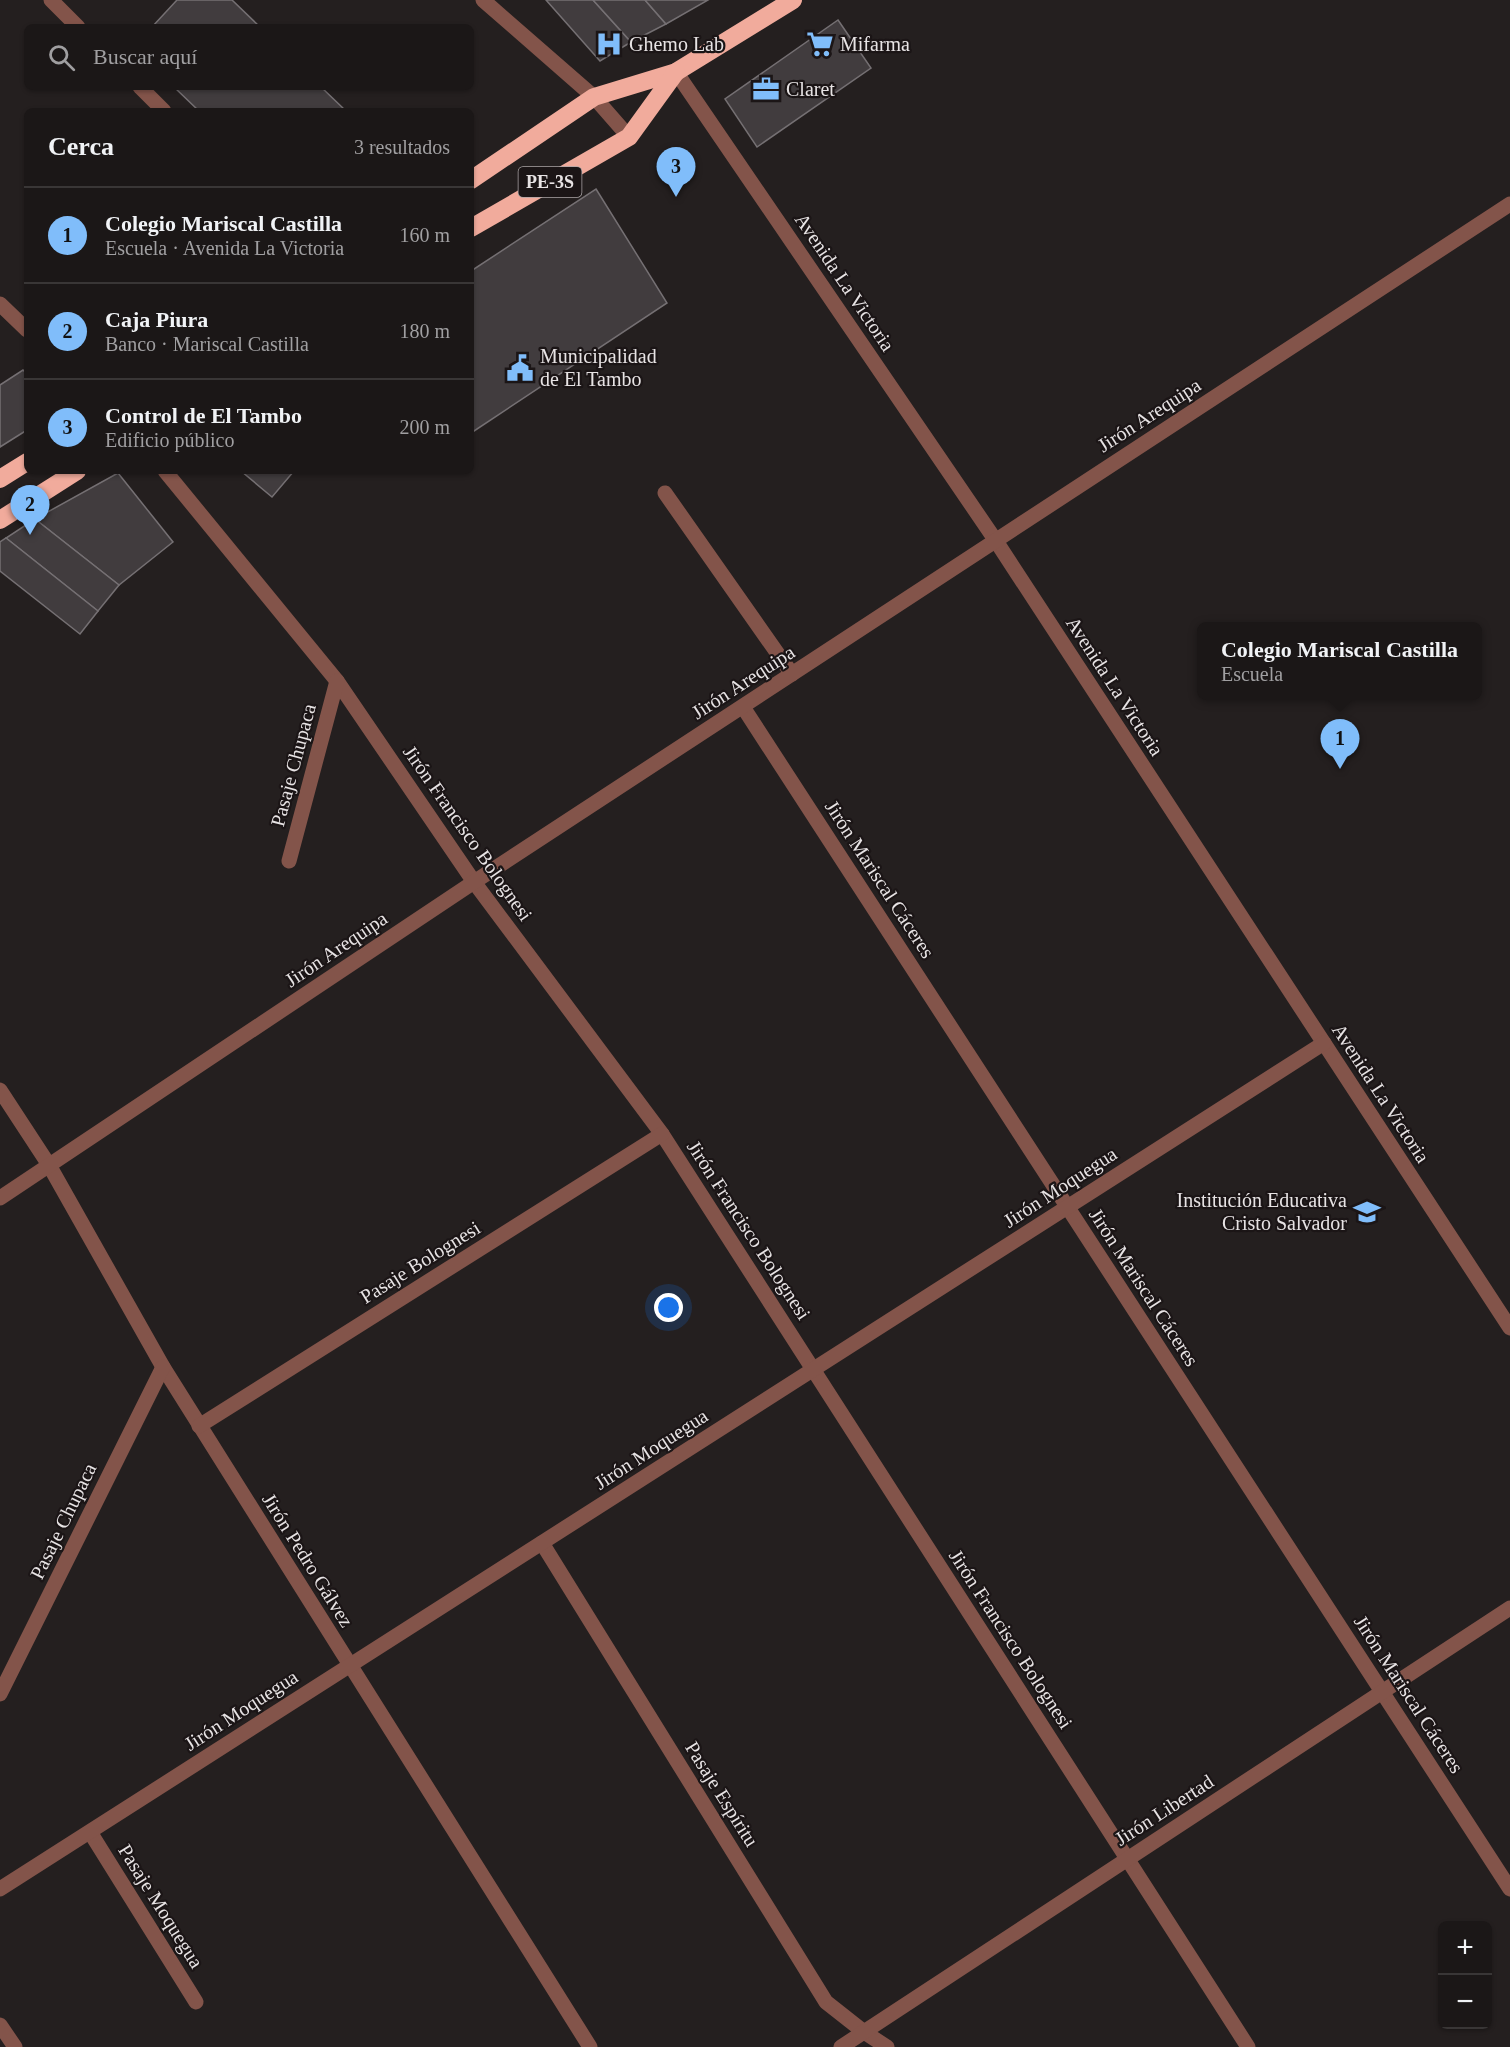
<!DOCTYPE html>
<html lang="es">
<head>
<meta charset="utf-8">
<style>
  body { margin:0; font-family:Georgia,serif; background:#282424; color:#f1f3f6 }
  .controls { position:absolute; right:18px; bottom:18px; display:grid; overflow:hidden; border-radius:9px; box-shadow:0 2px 4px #0004 }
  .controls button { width:54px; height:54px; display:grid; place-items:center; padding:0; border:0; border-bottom:2px solid #393636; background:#1b1717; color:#f1f3f6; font:30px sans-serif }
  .you { position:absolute; left:669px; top:1308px; width:21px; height:21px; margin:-15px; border:4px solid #fff; border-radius:50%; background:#1a73e8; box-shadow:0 0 0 9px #1a73e833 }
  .badge { display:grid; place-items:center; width:39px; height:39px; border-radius:50%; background:#80bdfa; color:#111; font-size:20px; font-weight:700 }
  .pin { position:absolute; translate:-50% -50px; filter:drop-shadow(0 2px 3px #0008) }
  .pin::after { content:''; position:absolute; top:32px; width:21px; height:18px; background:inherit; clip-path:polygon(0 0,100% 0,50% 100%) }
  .popup { position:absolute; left:1197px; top:622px; width:285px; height:78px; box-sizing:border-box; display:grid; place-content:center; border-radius:9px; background:#1b1717; filter:drop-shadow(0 2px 4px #0005); font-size:20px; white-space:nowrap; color:#a09fa1 }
  .popup b { font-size:22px; color:#f1f3f6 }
  .popup::after { content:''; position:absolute; left:50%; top:100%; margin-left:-12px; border:12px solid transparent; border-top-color:#1b1717 }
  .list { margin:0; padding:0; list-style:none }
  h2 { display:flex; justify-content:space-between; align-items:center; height:78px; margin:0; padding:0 24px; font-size:26px }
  h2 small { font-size:20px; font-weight:400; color:#a09fa1 }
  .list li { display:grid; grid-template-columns:39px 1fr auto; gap:18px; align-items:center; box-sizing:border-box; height:96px; padding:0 24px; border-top:2px solid #393636 }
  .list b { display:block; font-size:22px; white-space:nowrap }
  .list p { margin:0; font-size:20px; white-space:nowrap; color:#a09fa1 }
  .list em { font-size:20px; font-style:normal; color:#a09fa1 }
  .icon { flex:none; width:33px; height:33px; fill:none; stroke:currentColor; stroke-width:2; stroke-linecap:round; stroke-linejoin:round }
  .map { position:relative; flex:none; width:1510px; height:2047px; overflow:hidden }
  .search { position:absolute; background:#1b1717; box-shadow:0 2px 4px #0004; left:24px; top:24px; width:450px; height:66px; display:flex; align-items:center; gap:15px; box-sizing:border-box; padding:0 21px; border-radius:9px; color:#a09fa1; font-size:22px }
  .panel { position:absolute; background:#1b1717; box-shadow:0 2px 4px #0004; left:24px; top:108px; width:450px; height:366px; border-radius:9px }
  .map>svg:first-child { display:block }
  .building { fill:#413c3e; stroke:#757073; stroke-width:1.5 }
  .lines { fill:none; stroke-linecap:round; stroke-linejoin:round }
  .minor { stroke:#83544a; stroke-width:15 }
  .highway { stroke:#f1ab9c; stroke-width:18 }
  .labels { text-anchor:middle; stroke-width:4.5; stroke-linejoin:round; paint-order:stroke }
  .shield { fill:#1b1516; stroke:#aaa5a6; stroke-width:1.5 }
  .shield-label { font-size:18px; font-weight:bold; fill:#e7e3e4 }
  .poi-label { font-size:20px; fill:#e7e3e4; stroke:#1b1516; text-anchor:start }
  .street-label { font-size:20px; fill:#e7e3e4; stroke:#1b1516 }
</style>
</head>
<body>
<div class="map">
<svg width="1510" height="2047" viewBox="0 0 1510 2047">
  <rect width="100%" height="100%" fill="#241f1f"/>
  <g class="building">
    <polygon points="177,0 232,0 260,27 152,27"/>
    <polygon points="546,0 593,0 631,42 600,61"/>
    <polygon points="593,0 645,0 666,24 631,42"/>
    <polygon points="645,0 708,0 666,24"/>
    <polygon points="838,20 871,68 757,147 725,99"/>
    <polygon points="174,87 321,87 346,111 199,111"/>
    <polygon points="596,189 667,303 471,433 471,271"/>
    <polygon points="23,370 27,374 27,430 0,447 0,385"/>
    <polygon points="241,471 294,471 272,497"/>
    <polygon points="118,473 173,542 119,585 35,519"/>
    <polygon points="35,519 119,585 98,611 6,538"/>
    <polygon points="6,538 98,611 80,634 0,571 0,542"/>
  </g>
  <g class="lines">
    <g class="minor">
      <polyline points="51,0 78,27"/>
      <polyline points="483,0 594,97 629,137"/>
      <polyline points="676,72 996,541 1510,1328"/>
      <polyline points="140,87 164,111"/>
      <polyline points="0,304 27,330"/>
      <polyline points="165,471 337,681 474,882 662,1134 1248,2047"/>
      <polyline points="665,493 792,674"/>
      <polyline points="743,707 1510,1889"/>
      <polyline points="289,861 337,681"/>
      <polyline points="0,1090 49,1165 163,1367 590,2047"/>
      <polyline points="0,1198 474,882 1510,204"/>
      <polyline points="199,1426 662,1134"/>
      <polyline points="542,1543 826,2002 864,2032 887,2047"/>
      <polyline points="0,1694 163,1367"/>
      <polyline points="90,1832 196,2002"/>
      <polyline points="0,1889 1324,1043"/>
      <polyline points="0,2025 15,2047"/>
      <polyline points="841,2047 1510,1608"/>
    </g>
    <g class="highway">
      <polyline points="471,180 594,97 676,72 793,0"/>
      <polyline points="471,228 629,137 676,72"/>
      <polyline points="0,479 27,462"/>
      <polyline points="0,520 77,471"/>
    </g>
  </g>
  <defs>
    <symbol id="hospital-bare" viewBox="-9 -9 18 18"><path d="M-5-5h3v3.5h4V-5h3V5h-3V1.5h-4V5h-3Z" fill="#80bdfa" stroke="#1b1516" stroke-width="2.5" paint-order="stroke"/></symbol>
    <symbol id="supermarket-bare" viewBox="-9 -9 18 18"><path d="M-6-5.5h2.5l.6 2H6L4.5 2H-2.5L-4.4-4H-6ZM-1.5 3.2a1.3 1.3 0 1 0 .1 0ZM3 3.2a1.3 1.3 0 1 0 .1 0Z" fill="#80bdfa" stroke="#1b1516" stroke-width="2.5" paint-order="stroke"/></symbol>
    <symbol id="office-bare" viewBox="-9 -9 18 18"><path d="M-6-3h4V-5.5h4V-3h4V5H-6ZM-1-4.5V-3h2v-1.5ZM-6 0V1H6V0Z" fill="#80bdfa" stroke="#1b1516" stroke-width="2.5" paint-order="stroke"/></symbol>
    <symbol id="civic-bare" viewBox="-9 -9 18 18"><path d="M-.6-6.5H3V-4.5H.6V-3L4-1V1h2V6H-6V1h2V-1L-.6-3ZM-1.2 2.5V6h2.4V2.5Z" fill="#80bdfa" stroke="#1b1516" stroke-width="2.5" paint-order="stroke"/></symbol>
    <symbol id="school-bare" viewBox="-9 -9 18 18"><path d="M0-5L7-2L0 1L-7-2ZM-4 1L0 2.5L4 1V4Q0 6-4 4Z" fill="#80bdfa" stroke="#1b1516" stroke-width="2.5" paint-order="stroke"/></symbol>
  </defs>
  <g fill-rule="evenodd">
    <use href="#hospital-bare" x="590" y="25" width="38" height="38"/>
    <use href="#supermarket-bare" x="801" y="25" width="38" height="38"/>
    <use href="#office-bare" x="747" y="70" width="38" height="38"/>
    <use href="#civic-bare" x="501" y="349" width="38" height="38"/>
    <use href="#school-bare" x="1348" y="1193" width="38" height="38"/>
  </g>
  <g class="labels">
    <rect class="shield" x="518.5" y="167" width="63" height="30" rx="4.5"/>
    <g class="shield-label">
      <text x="550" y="188">PE-3S</text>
    </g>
    <g class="poi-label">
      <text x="629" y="51">Ghemo Lab</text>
      <text x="840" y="51">Mifarma</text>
      <text x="786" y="96">Claret</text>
      <text x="540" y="363">Municipalidad<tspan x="540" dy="23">de El Tambo</tspan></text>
      <text x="1347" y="1207" text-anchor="end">Institución Educativa<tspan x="1347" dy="23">Cristo Salvador</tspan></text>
    </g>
    <g class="street-label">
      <text transform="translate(845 282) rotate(56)" y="7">Avenida La Victoria</text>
      <text transform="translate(1149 415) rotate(-33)" y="7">Jirón Arequipa</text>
      <text transform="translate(743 682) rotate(-33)" y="7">Jirón Arequipa</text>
      <text transform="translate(1115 686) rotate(57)" y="7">Avenida La Victoria</text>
      <text transform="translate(293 765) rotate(-75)" y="7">Pasaje Chupaca</text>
      <text transform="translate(468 833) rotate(55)" y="7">Jirón Francisco Bolognesi</text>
      <text transform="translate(880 879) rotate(57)" y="7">Jirón Mariscal Cáceres</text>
      <text transform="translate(336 949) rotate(-34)" y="7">Jirón Arequipa</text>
      <text transform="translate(1381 1093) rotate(57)" y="7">Avenida La Victoria</text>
      <text transform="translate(1060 1187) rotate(-33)" y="7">Jirón Moquegua</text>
      <text transform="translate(749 1230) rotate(57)" y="7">Jirón Francisco Bolognesi</text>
      <text transform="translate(420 1262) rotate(-32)" y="7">Pasaje Bolognesi</text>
      <text transform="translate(1144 1287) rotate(57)" y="7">Jirón Mariscal Cáceres</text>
      <text transform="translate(651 1449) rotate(-33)" y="7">Jirón Moquegua</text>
      <text transform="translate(63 1521) rotate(-64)" y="7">Pasaje Chupaca</text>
      <text transform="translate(308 1560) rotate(58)" y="7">Jirón Pedro Gálvez</text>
      <text transform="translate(1011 1639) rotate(57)" y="7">Jirón Francisco Bolognesi</text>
      <text transform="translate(1409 1694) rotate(57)" y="7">Jirón Mariscal Cáceres</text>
      <text transform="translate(241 1710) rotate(-33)" y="7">Jirón Moquegua</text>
      <text transform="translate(722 1794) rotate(58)" y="7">Pasaje Espíritu</text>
      <text transform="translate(1164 1810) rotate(-33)" y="7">Jirón Libertad</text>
      <text transform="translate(161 1906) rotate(58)" y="7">Pasaje Moquegua</text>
    </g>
  </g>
</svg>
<div class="controls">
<button>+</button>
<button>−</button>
</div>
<div class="you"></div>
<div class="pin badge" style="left:1340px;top:769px">1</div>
<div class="popup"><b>Colegio Mariscal Castilla</b>Escuela</div>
<div class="pin badge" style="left:30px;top:535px">2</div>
<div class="pin badge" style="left:676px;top:197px">3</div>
<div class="search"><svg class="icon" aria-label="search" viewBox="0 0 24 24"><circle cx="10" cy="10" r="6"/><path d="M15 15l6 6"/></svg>Buscar aquí</div>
<section class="panel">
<h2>Cerca<small>3 resultados</small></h2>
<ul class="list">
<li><span class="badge">1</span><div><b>Colegio Mariscal Castilla</b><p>Escuela · Avenida La Victoria</p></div><em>160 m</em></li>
<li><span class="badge">2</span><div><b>Caja Piura</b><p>Banco · Mariscal Castilla</p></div><em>180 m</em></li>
<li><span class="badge">3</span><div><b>Control de El Tambo</b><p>Edificio público</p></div><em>200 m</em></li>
</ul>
</section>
</div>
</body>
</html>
